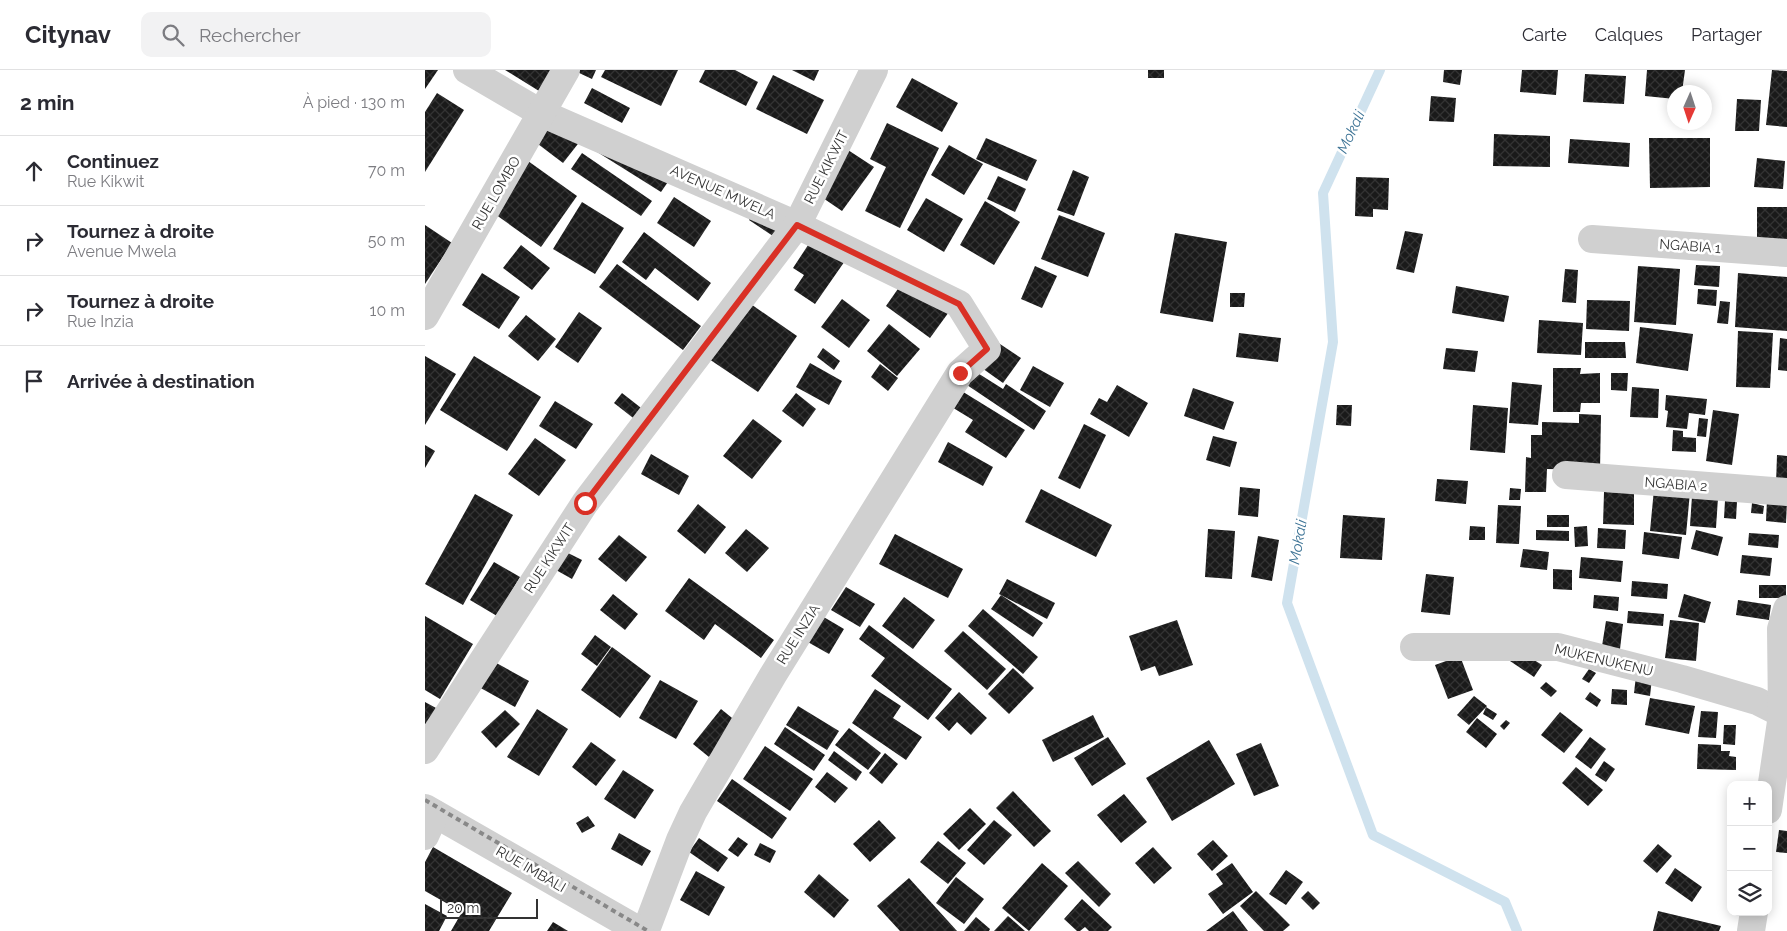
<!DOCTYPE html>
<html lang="fr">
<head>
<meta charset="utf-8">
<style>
  body { margin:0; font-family:Raleway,sans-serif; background:#f2f2f3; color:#2b2b33 }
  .controls { position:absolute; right:15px; bottom:15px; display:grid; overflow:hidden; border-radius:10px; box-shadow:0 2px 12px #0003 }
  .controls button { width:45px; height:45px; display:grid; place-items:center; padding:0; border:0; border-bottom:1px solid #e1e1e2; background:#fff; color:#2b2b33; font:25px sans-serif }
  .compass { position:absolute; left:1242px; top:15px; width:45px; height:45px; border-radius:50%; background:#fff; box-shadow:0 2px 12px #0003; rotate:183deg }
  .scale { position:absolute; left:15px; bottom:12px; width:98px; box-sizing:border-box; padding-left:5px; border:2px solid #333; border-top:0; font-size:14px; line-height:18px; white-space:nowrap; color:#333; -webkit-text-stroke:4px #fff; paint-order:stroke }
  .stop { position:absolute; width:15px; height:15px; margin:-11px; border:4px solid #d93025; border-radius:50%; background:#fff }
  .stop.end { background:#d93025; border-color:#fff; box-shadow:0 1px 5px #0008 }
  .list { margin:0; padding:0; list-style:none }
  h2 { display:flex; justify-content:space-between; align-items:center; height:65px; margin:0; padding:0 20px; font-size:21px }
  h2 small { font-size:16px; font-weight:400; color:#7c7c81 }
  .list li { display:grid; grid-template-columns:32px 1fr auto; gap:15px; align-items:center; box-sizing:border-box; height:70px; padding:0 20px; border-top:1px solid #e1e1e2 }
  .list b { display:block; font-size:19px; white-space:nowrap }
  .list p { margin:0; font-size:16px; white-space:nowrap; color:#7c7c81 }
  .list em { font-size:16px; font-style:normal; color:#7c7c81 }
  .icon { flex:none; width:28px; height:28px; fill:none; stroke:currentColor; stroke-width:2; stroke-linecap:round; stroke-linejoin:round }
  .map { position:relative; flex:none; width:1362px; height:861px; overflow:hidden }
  header { display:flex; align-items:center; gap:30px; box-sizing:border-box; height:70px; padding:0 25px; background:#fff; border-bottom:1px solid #e1e1e2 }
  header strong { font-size:24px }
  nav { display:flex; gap:28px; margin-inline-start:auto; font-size:18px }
  .search { width:350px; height:45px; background:#f2f2f3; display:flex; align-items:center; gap:12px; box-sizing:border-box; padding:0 18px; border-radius:10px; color:#7c7c81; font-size:19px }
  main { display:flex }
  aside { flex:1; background:#fff }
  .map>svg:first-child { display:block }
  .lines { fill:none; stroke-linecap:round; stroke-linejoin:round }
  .stream { stroke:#cfe2ee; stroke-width:10 }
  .building { fill:url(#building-cross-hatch) }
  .street { stroke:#d0d0d0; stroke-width:28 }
  .rail { stroke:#888; stroke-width:4; stroke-dasharray:5 4; stroke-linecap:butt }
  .route { stroke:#d93025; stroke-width:6 }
  .labels { text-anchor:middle; stroke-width:5; stroke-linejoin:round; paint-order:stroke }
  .street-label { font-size:14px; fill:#333; stroke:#fff }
  .water-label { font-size:15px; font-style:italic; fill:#3f7597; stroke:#fff }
</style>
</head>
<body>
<header>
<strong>Citynav</strong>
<div class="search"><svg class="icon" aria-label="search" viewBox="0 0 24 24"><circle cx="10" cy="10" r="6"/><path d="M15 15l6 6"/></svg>Rechercher</div>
<nav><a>Carte</a><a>Calques</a><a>Partager</a></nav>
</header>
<main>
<aside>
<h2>2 min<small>À pied · 130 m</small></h2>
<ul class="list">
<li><svg class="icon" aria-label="ahead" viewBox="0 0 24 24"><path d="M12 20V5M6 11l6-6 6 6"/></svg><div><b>Continuez</b><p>Rue Kikwit</p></div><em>70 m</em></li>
<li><svg class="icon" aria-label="right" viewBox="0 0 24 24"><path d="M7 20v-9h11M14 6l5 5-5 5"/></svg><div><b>Tournez à droite</b><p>Avenue Mwela</p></div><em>50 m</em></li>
<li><svg class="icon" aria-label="right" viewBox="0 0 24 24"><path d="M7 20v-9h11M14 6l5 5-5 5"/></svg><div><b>Tournez à droite</b><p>Rue Inzia</p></div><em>10 m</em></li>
<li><svg class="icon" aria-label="arrive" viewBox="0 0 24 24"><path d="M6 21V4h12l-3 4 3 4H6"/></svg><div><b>Arrivée à destination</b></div></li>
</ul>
</aside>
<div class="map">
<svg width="1362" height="861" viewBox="0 0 1362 861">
  <defs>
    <pattern id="building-cross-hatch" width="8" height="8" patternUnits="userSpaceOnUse" patternTransform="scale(1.25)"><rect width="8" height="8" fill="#1a1a1a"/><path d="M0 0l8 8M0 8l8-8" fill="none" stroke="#333"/></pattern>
  </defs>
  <rect width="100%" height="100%" fill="#fff"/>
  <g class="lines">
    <polyline class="stream" points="955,0 898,123 908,272 862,533 948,765 1080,832 1092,861"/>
  </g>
  <g class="building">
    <polygon points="0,0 13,0 0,19"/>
    <polygon points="80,0 127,0 114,21"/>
    <polygon points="153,0 171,0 167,9 152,2"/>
    <polygon points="180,0 253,0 236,36 176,7"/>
    <polygon points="280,0 310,0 333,12 321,36 274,12"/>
    <polygon points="367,0 394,0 389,11"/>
    <rect x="723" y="0" width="16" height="8"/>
    <polygon points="1019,0 1037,0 1035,15 1018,12"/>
    <polygon points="1097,0 1133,0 1131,25 1095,22"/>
    <polygon points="1222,0 1260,0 1257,22 1250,22 1250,29 1220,26"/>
    <polygon points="1347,0 1362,1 1362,57 1341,55"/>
    <polygon points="1160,4 1201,6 1199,34 1158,32"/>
    <polygon points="348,5 399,30 382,64 331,39"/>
    <polygon points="487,8 533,33 517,62 471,37"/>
    <polygon points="167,18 205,38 197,53 159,33"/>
    <polygon points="12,23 39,40 0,102 0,42"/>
    <polygon points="1006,26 1031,28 1029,52 1004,51"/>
    <polygon points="1312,29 1336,30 1334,61 1310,61"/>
    <polygon points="133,39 163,61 138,93 109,71"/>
    <polygon points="462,53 514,78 475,158 440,141 461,97 445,89"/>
    <polygon points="1069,64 1125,66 1125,97 1068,96"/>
    <polygon points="561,68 612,90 602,111 551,89"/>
    <polygon points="1224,68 1285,68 1285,117 1225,118"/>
    <polygon points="1145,69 1205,73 1204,97 1143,93"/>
    <polygon points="161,75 249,103 236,122"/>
    <polygon points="524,75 558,94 539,125 506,105"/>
    <polygon points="423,80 449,97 417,141 392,124"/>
    <polygon points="157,83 227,131 216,146 146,99"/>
    <polygon points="1332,88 1360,91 1358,119 1329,117"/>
    <polygon points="103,91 152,126 116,177 67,142"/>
    <polygon points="648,100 664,107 649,146 632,140"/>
    <polygon points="573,106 601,119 590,142 562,129"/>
    <polygon points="931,107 964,108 963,140 948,139 948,147 930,146"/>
    <polygon points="249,127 286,151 269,177 232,153"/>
    <polygon points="501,128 538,149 519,182 482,160"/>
    <polygon points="560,131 595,152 569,195 535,175"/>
    <polygon points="157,132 199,158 170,204 128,179"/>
    <polygon points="336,132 361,148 348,166 324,150"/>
    <rect x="1332" y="137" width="30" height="33"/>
    <polygon points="634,145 680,163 663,207 616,189"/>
    <polygon points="0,155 27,173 0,214"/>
    <polygon points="980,161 998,164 989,203 971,199"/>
    <polygon points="219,162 286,213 273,231 230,198 221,210 197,192"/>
    <polygon points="750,163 802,172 788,252 735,243"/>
    <polygon points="389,166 422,188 390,234 369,220 379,205 368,198"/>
    <polygon points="96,175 125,198 107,220 78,198"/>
    <polygon points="192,194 276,256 258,280 174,217"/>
    <polygon points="1271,195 1295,196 1294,217 1269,215"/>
    <polygon points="610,196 632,206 617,238 596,229"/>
    <polygon points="1213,196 1255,199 1251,255 1209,252"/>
    <polygon points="1140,199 1153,200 1151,233 1137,232"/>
    <polygon points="57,203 95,227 74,259 37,235"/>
    <polygon points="484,203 529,235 505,268 461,236"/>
    <polygon points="1313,203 1362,207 1362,261 1310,257"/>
    <polygon points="1031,216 1084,226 1079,252 1027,243"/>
    <polygon points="1273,219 1292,220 1291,236 1272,234"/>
    <polygon points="805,223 820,223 819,237 805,237"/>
    <polygon points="417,229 445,250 424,278 396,257"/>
    <polygon points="320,230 372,266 333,322 281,287"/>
    <polygon points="1162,230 1205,231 1204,261 1161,259"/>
    <polygon points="1295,231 1305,232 1303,254 1292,253"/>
    <polygon points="154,242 177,258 153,293 130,277"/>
    <polygon points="101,245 131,269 113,291 83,266"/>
    <polygon points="1114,250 1158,253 1156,285 1112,283"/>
    <polygon points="464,254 495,279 472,306 442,281"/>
    <polygon points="1215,257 1268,264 1263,301 1211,293"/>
    <polygon points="1313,261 1348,263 1345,318 1311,317"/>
    <polygon points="814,263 856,268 853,292 811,287"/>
    <polygon points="1355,268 1362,269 1362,301 1353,300"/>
    <polygon points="572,272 596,288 578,313 554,296"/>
    <polygon points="1160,272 1200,272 1201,288 1160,288"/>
    <polygon points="398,278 415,291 409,300 392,287"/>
    <polygon points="1021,278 1053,281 1050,302 1018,299"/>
    <polygon points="0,286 31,304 0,355"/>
    <polygon points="49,286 116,327 82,381 15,340"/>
    <polygon points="385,293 417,311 404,335 371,317"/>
    <polygon points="455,294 473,308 463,321 446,307"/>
    <polygon points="608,296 639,313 625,337 595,320"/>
    <polygon points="1128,298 1156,298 1155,304 1175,303 1175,333 1156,333 1155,342 1128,342"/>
    <polygon points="551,302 578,319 581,314 621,341 609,360 542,315"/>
    <polygon points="1186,303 1203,303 1202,321 1186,320"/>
    <polygon points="1087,312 1117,315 1113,355 1084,353"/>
    <polygon points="692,315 723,333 704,367 665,344 674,328 682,332"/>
    <polygon points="1207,317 1234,319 1233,348 1205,347"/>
    <polygon points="768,318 809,332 799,360 759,346"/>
    <polygon points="535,320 600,360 581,388 540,362 548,350 525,336"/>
    <polygon points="197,323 220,341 212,351 189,333"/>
    <polygon points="371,323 391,339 378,357 357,341"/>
    <polygon points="1241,325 1282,329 1280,345 1264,343 1262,359 1241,357 1243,341 1240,340"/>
    <polygon points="130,331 168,354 151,379 114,356"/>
    <polygon points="912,335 927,335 926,356 911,355"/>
    <polygon points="1048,335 1083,338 1080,383 1045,380"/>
    <polygon points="1288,340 1314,344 1307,395 1281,391"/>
    <polygon points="1154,344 1176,345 1175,400 1122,399 1121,422 1100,422 1101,387 1106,388 1106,365 1117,365 1117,352 1154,353"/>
    <polygon points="1274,348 1283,349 1281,367 1272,366"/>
    <polygon points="328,349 357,371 327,409 298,386"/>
    <polygon points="659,354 681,365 655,419 633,408"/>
    <polygon points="1248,360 1258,361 1258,367 1271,368 1271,382 1247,381"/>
    <polygon points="788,366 812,372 805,397 781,390"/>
    <polygon points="110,368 141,390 114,426 83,404"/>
    <polygon points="523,372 568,397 558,416 513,392"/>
    <polygon points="0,375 10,381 0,398"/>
    <polygon points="226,384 264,406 254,425 216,404"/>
    <polygon points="1352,385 1362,386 1362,414 1351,414"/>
    <polygon points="1012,409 1043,411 1041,434 1010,431"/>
    <polygon points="815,417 835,419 833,447 813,445"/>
    <polygon points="1085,418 1096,419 1095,430 1084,430"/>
    <polygon points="616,419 687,455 671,487 600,452"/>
    <polygon points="1229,419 1265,422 1261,465 1225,461"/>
    <polygon points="1179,422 1209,423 1209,455 1178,454"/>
    <polygon points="50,424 88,445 38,535 0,514"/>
    <polygon points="1267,426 1293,428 1291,458 1265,456"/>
    <polygon points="1342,430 1362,432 1361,453 1341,451"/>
    <polygon points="1300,431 1312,432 1311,449 1299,448"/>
    <polygon points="1327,433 1339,436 1338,444 1326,443"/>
    <polygon points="273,434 301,457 280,484 252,461"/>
    <polygon points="1073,435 1096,436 1094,474 1071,473"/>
    <polygon points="918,445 960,448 957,490 915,488"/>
    <rect x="1122" y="445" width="22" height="12"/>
    <polygon points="1045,456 1060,457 1060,470 1044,470"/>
    <polygon points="1162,456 1163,476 1150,477 1149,457"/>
    <polygon points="1173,458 1201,460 1200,479 1172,478"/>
    <polygon points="321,459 344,478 322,502 300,483"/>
    <polygon points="783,459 810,461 807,509 780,507"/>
    <polygon points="1111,460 1144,461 1144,471 1111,470"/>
    <polygon points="1271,460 1298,467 1293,486 1266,479"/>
    <polygon points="1219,462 1257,467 1254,489 1217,484"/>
    <polygon points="1324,463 1354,465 1353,478 1323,475"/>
    <polygon points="470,464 538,499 523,528 454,494"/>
    <polygon points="194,465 222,487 201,512 173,489"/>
    <polygon points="833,466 854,470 847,511 826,507"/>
    <polygon points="1098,479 1124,482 1122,500 1095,497"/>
    <polygon points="141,482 157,490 147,509 131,500"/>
    <polygon points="1317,485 1347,488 1345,506 1315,503"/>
    <polygon points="1156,487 1198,491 1196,512 1154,508"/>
    <polygon points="69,492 95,507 72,546 45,530"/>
    <polygon points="1128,499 1147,500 1147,520 1128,519"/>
    <polygon points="1001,504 1029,507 1025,545 996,542"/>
    <polygon points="264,508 349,570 336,588 290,554 279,570 240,541"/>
    <polygon points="582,509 630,533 622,549 574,524"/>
    <polygon points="1207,511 1243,514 1242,529 1206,526"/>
    <rect x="1334" y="515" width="27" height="13"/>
    <polygon points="421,517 450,534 435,557 406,540"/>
    <polygon points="188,524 213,544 200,560 175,540"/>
    <polygon points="1259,524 1286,532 1280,553 1253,547"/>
    <polygon points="576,525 618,553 608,567 566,539"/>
    <polygon points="1169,525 1194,527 1193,541 1168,538"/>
    <polygon points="479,527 510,550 488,579 457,556"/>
    <polygon points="1313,530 1346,535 1344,550 1311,545"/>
    <polygon points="558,539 613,587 598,604 543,556"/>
    <polygon points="1203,541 1239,544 1238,556 1202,553"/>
    <polygon points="0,546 48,574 15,629 0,620"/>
    <polygon points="397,546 419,559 404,584 381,571"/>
    <polygon points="752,550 768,595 734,606 730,596 716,601 704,566"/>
    <polygon points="1245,550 1274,553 1271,591 1240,588"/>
    <polygon points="1181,551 1198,554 1195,579 1177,576"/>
    <polygon points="444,555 527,619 503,650 446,606 460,588 434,569"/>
    <polygon points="538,561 581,599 562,620 519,581"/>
    <polygon points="170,565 186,577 172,596 156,584"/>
    <polygon points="187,577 226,606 195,648 156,620"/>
    <polygon points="1092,579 1117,595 1109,607 1085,591"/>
    <polygon points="1035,586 1048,620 1023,629 1010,595"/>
    <polygon points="66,590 104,611 90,637 52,616"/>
    <polygon points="588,598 609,618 584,644 563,624"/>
    <polygon points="1164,599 1171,603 1164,613 1157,609"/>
    <polygon points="1211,606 1227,608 1225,626 1209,623"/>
    <polygon points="235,610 273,631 251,669 214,648"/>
    <polygon points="1121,612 1132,621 1126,627 1115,618"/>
    <polygon points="450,619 476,636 468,648 497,667 481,690 427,653"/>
    <polygon points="1187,619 1202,620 1202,635 1186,634"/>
    <polygon points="534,622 562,648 546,665 532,652 524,661 510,648"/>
    <polygon points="1165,622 1176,630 1172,637 1160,629"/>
    <polygon points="1049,626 1062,636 1044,655 1032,645"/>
    <polygon points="1225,628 1270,636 1264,664 1220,655"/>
    <polygon points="0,632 11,638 0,658"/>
    <polygon points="373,636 414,661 402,680 361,655"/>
    <polygon points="1061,637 1072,644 1068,650 1058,644"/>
    <polygon points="112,639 143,659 114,706 82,687"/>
    <polygon points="296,639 312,652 284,687 268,674"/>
    <polygon points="80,640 95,654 71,678 56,662"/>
    <polygon points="1276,641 1293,642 1291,668 1273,667"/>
    <polygon points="1135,642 1158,660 1139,683 1116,665"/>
    <polygon points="668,645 679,667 628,692 617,670"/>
    <polygon points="1052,648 1072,664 1061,678 1041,662"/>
    <polygon points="1081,650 1085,653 1079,660 1075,656"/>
    <polygon points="1299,655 1311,655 1310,675 1298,674"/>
    <polygon points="360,657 400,685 389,701 349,674"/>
    <polygon points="424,658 456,683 443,700 410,675"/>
    <polygon points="683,667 701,694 667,716 649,688"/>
    <polygon points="1165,667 1181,679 1166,699 1150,687"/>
    <polygon points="784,670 810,714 747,751 721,708"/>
    <polygon points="166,672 191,690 171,716 147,697"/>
    <polygon points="836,673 854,716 829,726 811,684"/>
    <polygon points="1273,674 1296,675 1296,681 1305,681 1304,686 1311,687 1311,700 1272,699"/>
    <polygon points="340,676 388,709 365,741 318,709"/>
    <polygon points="409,681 437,702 431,711 403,690"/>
    <polygon points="460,683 473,694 457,714 444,703"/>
    <polygon points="1179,691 1190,699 1181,712 1170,705"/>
    <polygon points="1151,697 1178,720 1163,736 1137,713"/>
    <polygon points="198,700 229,720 210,749 179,729"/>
    <polygon points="402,702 423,718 410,733 390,717"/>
    <polygon points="307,709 362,748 347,769 292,731"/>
    <polygon points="588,721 626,761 609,777 571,738"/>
    <polygon points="699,724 722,752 696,773 672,745"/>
    <polygon points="545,738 561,754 534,780 518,764"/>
    <polygon points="163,746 170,756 157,763 151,753"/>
    <polygon points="454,750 471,768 445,792 428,774"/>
    <polygon points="569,750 587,765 559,795 542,780"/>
    <polygon points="1354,760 1362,761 1362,783 1351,782"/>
    <polygon points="194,763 226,781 217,796 186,779"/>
    <polygon points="313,767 323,774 313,787 303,780"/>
    <polygon points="274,768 303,788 293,802 264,782"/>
    <polygon points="788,770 803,786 787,801 772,784"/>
    <polygon points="513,771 541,793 523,814 495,792"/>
    <polygon points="335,773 351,781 345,793 329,785"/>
    <polygon points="1233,774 1247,786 1232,803 1218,791"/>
    <polygon points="8,777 87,823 64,861 26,861 37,842 0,821 0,792"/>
    <polygon points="728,777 747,798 729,814 710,793"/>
    <polygon points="653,791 686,824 674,837 640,803"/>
    <polygon points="617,793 643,816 604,861 577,838"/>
    <polygon points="807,793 828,822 798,844 783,824 798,814 791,804"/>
    <polygon points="1250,798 1277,817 1267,832 1240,813"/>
    <polygon points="861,800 878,812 861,835 844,824"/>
    <polygon points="271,801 300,817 284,846 255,830"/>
    <polygon points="394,804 424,830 409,848 379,822"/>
    <polygon points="531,807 559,829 539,854 511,833"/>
    <polygon points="484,808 532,861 475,861 452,836"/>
    <polygon points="831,821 865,855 858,861 839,861 815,836"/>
    <polygon points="883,821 895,833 888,840 876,828"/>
    <polygon points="657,829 687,857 683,861 664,861 660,857 655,861 652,861 639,849"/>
    <polygon points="0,834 22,846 14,861 0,861"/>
    <polygon points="808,841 823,861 781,861"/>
    <polygon points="1233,841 1296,856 1294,861 1228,861"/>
    <polygon points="583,846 600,861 569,861"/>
    <polygon points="551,847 565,859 564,861 539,861"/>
    <polygon points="128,852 143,861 122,861"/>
  </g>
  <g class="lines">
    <g class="street">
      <polyline points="42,0 116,43 372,155 534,234 562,279 535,303 348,605 268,742 255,770 221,860 213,860"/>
      <polyline points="1167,169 1362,183"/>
      <polyline points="0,246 141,0"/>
      <polyline points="1141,405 1362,422"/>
      <polyline points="989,577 1133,577 1257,609 1332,631 1362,646"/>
      <polyline points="0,680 160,433 372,155 449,0"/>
      <polyline points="0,738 215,861"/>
      <polyline points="1343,740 1357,645 1356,559 1362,539"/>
      <polyline points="0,766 10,744"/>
      <polyline points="1326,861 1329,842"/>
    </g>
    <polyline class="rail" points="0,730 223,861"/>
  </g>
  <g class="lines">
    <polyline class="route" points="160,433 372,155 534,234 562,279 535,303"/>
  </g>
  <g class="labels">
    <g class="street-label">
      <text transform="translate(401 97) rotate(-63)" y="5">RUE KIKWIT</text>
      <text transform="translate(298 122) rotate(24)" y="5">AVENUE MWELA</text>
      <text transform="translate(71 123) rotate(-60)" y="5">RUE LOMBO</text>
      <text transform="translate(1265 176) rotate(4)" y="5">NGABIA 1</text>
      <text transform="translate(1251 414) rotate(4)" y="5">NGABIA 2</text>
      <text transform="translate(124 488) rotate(-57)" y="5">RUE KIKWIT</text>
      <text transform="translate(373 564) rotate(-58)" y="5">RUE INZIA</text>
      <text transform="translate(1179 590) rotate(13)" y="5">MUKENUKENU</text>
      <text transform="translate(106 799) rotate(30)" y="5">RUE IMBALI</text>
    </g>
    <g class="water-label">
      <text transform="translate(926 62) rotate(-65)" y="5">Mokali</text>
      <text transform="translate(873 472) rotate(-80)" y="5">Mokali</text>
    </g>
  </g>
</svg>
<div class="controls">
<button>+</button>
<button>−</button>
<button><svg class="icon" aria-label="layers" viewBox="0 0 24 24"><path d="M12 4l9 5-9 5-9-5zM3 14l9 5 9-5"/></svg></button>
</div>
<svg class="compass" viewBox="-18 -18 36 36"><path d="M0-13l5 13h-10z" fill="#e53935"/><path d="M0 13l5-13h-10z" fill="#7c7c81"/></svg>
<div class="scale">20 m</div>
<div class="stop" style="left:160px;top:433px"></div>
<div class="stop end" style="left:535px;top:303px"></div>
</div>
</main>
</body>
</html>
